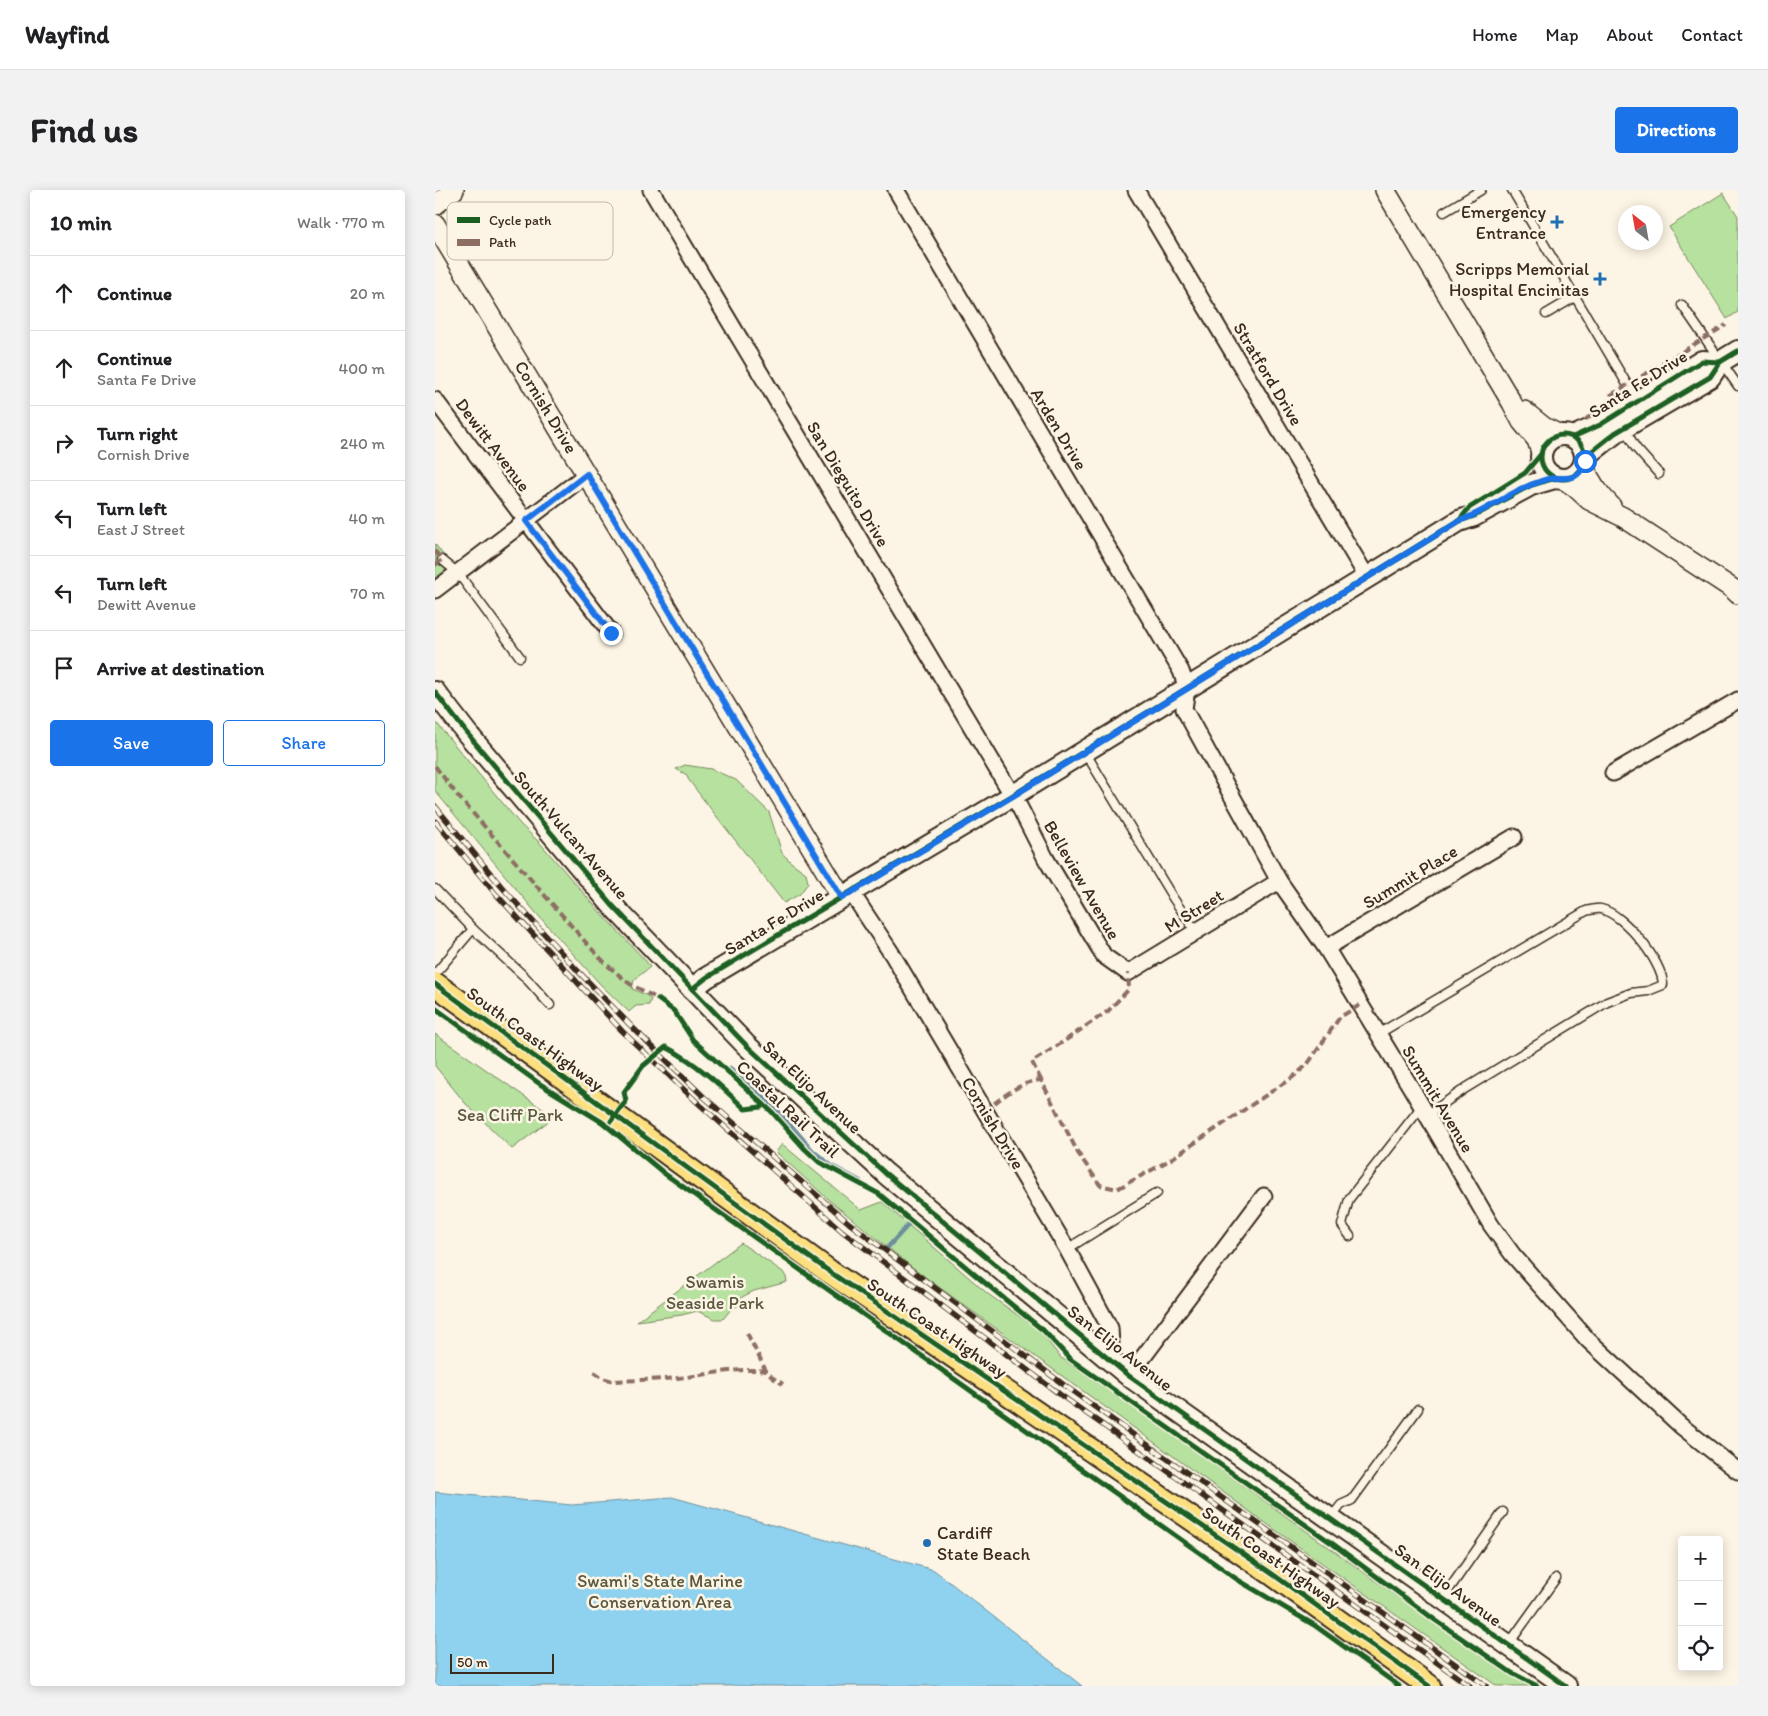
<!DOCTYPE html>
<html lang="en">
<head>
<meta charset="utf-8">
<style>
  body { margin:0; font-family:Itim,sans-serif; background:#f2f2f2; color:#202124 }
  .controls { position:absolute; right:15px; bottom:15px; display:grid; overflow:hidden; border-radius:5px; box-shadow:0 2px 12px #0003 }
  .controls button { width:45px; height:45px; display:grid; place-items:center; padding:0; border:0; border-bottom:1px solid #e0e0e0; background:#fff; color:#202124; font:25px sans-serif }
  .compass { position:absolute; left:1183px; top:15px; width:45px; height:45px; border-radius:50%; background:#fff; box-shadow:0 2px 12px #0003; rotate:329deg }
  .scale { position:absolute; left:15px; bottom:12px; width:104px; box-sizing:border-box; padding-left:5px; border:2px solid #3b2a1e; border-top:0; font-size:14px; line-height:18px; white-space:nowrap; color:#3b2a1e; -webkit-text-stroke:4px #fcf5e5; paint-order:stroke }
  .stop { position:absolute; width:15px; height:15px; margin:-11px; border:4px solid #1a73e8; border-radius:50%; background:#fff }
  .stop.end { background:#1a73e8; border-color:#fff; box-shadow:0 1px 5px #0008 }
  .list { margin:0; padding:0; list-style:none }
  h2 { display:flex; justify-content:space-between; align-items:center; height:65px; margin:0; padding:0 20px; font-size:21px }
  h2 small { font-size:16px; font-weight:400; color:#757577 }
  .list li { display:grid; grid-template-columns:32px 1fr auto; gap:15px; align-items:center; box-sizing:border-box; height:75px; padding:0 20px; border-top:1px solid #e0e0e0 }
  .list b { display:block; font-size:19px; white-space:nowrap }
  .list p { margin:0; font-size:16px; white-space:nowrap; color:#757577 }
  .list em { font-size:16px; font-style:normal; color:#757577 }
  .actions { display:flex; gap:10px; padding:15px 20px }
  .actions a { flex:1; padding:11px 0; border:1px solid #1a73e8; border-radius:5px; text-align:center; font-size:18px; color:#1a73e8 }
  .actions .main { background:#1a73e8; color:#fff }
  .icon { flex:none; width:28px; height:28px; fill:none; stroke:currentColor; stroke-width:2; stroke-linecap:round; stroke-linejoin:round }
  .map { position:relative; flex:none; width:1303px; height:1496px; overflow:hidden; border-radius:5px }
  header { display:flex; align-items:center; gap:30px; box-sizing:border-box; height:70px; padding:0 25px; background:#fff; border-bottom:1px solid #e0e0e0 }
  header strong { font-size:24px }
  nav { display:flex; gap:28px; margin-inline-start:auto; font-size:18px }
  .intro { display:flex; align-items:center; justify-content:space-between; box-sizing:border-box; height:120px; padding:0 30px }
  h1 { margin:0; font-size:35px }
  .button { padding:12px 22px; border-radius:5px; background:#1a73e8; color:#fff; font-size:18px; font-weight:700 }
  main { display:flex; gap:30px; padding:0 30px }
  aside { flex:1; background:#fff; border-radius:5px; box-shadow:0 2px 12px #0003 }
  .map>svg:first-child { display:block }
  .green { fill:#b6e19f; stroke:#78865e }
  .water { fill:#8fd2f0; stroke:#6d8f9c }
  .lines { fill:none; stroke-linecap:round; stroke-linejoin:round }
  .stream { stroke:#6d8f9c; stroke-width:4.5 }
  .service-casing { stroke:#3b2a1e; stroke-width:11 }
  .minor-casing { stroke:#3b2a1e; stroke-width:19 }
  .tertiary-casing { stroke:#3b2a1e; stroke-width:22 }
  .secondary-casing { stroke:#3b2a1e; stroke-width:24 }
  .primary-casing { stroke:#3b2a1e; stroke-width:26 }
  .service { stroke:#fcf5e5; stroke-width:8 }
  .minor { stroke:#fcf5e5; stroke-width:15 }
  .tertiary { stroke:#fcf5e5; stroke-width:19 }
  .secondary { stroke:#fcf5e5; stroke-width:20 }
  .primary { stroke:#fce080; stroke-width:22 }
  .rail-casing { stroke:#3b2a1e; stroke-width:5.5 }
  .rail { stroke:#fcf5e5; stroke-width:4; stroke-dasharray:11; stroke-linecap:butt }
  .quiet { stroke:#8d6e63; stroke-width:4; stroke-dasharray:8 4; stroke-linecap:butt }
  .cycleway-casing { stroke:#fcf5e5; stroke-width:8 }
  .cycleway { stroke:#1b5e20; stroke-width:5 }
  .route { stroke:#1a73e8; stroke-width:6 }
  .poi-dot { fill:#1f6fb2; stroke:#fcf5e5; stroke-width:2 }
  .labels { text-anchor:middle; stroke-width:5; stroke-linejoin:round; paint-order:stroke }
  .poi-label { font-size:18px; fill:#3b2a1e; stroke:#fcf5e5; text-anchor:end }
  .street-label { font-size:18px; fill:#3b2a1e; stroke:#fcf5e5 }
  .park-label { font-size:18px; fill:#5a583e; stroke:#fcf5e5 }
  .key { fill:#fcf5e5; stroke:#c2b8a9; stroke-width:1 }
  .key-label { font-size:14px; fill:#3b2a1e }
</style>
</head>
<body>
<header>
<strong>Wayfind</strong>
<nav><a>Home</a><a>Map</a><a>About</a><a>Contact</a></nav>
</header>
<div class="intro"><h1>Find us</h1><a class="button">Directions</a></div>
<main>
<aside>
<h2>10 min<small>Walk · 770 m</small></h2>
<ul class="list">
<li><svg class="icon" aria-label="ahead" viewBox="0 0 24 24"><path d="M12 20V5M6 11l6-6 6 6"/></svg><div><b>Continue</b></div><em>20 m</em></li>
<li><svg class="icon" aria-label="ahead" viewBox="0 0 24 24"><path d="M12 20V5M6 11l6-6 6 6"/></svg><div><b>Continue</b><p>Santa Fe Drive</p></div><em>400 m</em></li>
<li><svg class="icon" aria-label="right" viewBox="0 0 24 24"><path d="M7 20v-9h11M14 6l5 5-5 5"/></svg><div><b>Turn right</b><p>Cornish Drive</p></div><em>240 m</em></li>
<li><svg class="icon" aria-label="left" viewBox="0 0 24 24"><path d="M17 20v-9H6M10 6l-5 5 5 5"/></svg><div><b>Turn left</b><p>East J Street</p></div><em>40 m</em></li>
<li><svg class="icon" aria-label="left" viewBox="0 0 24 24"><path d="M17 20v-9H6M10 6l-5 5 5 5"/></svg><div><b>Turn left</b><p>Dewitt Avenue</p></div><em>70 m</em></li>
<li><svg class="icon" aria-label="arrive" viewBox="0 0 24 24"><path d="M6 21V4h12l-3 4 3 4H6"/></svg><div><b>Arrive at destination</b></div></li>
</ul>
<div class="actions"><a class="main">Save</a><a>Share</a></div>
</aside>
<div class="map">
<svg width="1303" height="1496" viewBox="0 0 1303 1496">
  <rect width="100%" height="100%" fill="#fcf5e5"/>
  <filter id="ink" filterUnits="userSpaceOnUse"><feTurbulence type="fractalNoise" baseFrequency=".02" numOctaves="2"/><feDisplacementMap in="SourceGraphic" scale="10" xChannelSelector="R" yChannelSelector="G"/><feConvolveMatrix kernelMatrix="1 2 1 2 8 2 1 2 1" color-interpolation-filters="sRGB"/></filter>
  <g filter="url(#ink)">
    <g class="green">
      <polygon points="1288,3 1303,26 1303,122 1292,129 1234,37"/>
      <polygon points="0,354 9,366 4,370 18,388 0,401"/>
      <polygon points="0,531 85,634 105,653 165,722 211,771 215,777 199,790 197,799 211,805 216,809 214,815 201,816 194,822 165,794 101,723 0,601"/>
      <polygon points="250,575 276,579 301,590 334,622 347,663 357,673 371,683 373,693 365,704 349,713 265,605 253,589 252,585 241,579"/>
      <polygon points="0,844 119,927 77,959 30,913 0,876"/>
      <polygon points="347,954 426,1020 447,1012 553,1104 605,1141 625,1167 703,1220 1005,1437 1071,1483 1096,1496 1062,1496 857,1352 483,1082 395,1011 341,962"/>
      <polygon points="306,1053 348,1082 351,1087 352,1092 319,1101 307,1107 305,1115 297,1118 288,1129 280,1129 262,1121 247,1125 202,1131"/>
    </g>
    <polygon class="water" points="0,1302 137,1315 237,1307 499,1380 647,1496 0,1496"/>
    <g class="lines">
      <g class="stream">
        <polyline points="295,878 325,903 348,926 378,961 397,976 425,991"/>
        <polyline points="453,1057 474,1034"/>
      </g>
      <defs>
        <g id="service">
          <polyline points="1077,0 1202,211"/>
          <polyline points="1009,22 1046,0"/>
          <polyline points="1247,115 1303,196"/>
          <polyline points="1111,124 1140,107"/>
          <polyline points="1190,239 1200,257 1224,284"/>
          <polyline points="7,370 23,383 85,467"/>
          <polyline points="650,562 738,708 761,742"/>
          <polyline points="0,699 38,739 0,784"/>
          <polyline points="38,739 90,787 115,815"/>
          <path d="M943,844L1151,721C1155,720 1162,718 1166,719C1189,724 1228,772 1228,795L1213,801L1196,803L1172,812L1031,898L992,925"/>
          <polyline points="915,1046 907,1035 914,1009 987,916"/>
          <polyline points="632,1059 722,1003"/>
          <polyline points="896,1328 906,1315 917,1310 983,1219"/>
          <polyline points="1008,1408 1068,1322"/>
          <polyline points="1073,1455 1121,1388"/>
        </g>
        <g id="minor">
          <polyline points="216,0 585,618 611,669 669,766 693,783 844,691"/>
          <polyline points="461,0 746,481 752,499 749,519 844,691 891,758 975,896 1056,1035 1078,1065 1153,1150 1246,1236 1303,1281"/>
          <polyline points="701,0 932,387"/>
          <polyline points="0,210 176,443"/>
          <polyline points="0,400 152,284"/>
          <polyline points="1178,583 1303,510"/>
          <polyline points="416,702 457,764 632,1059 675,1138 677,1173"/>
          <polyline points="891,758 1079,647"/>
          <polyline points="694,1186 829,1006"/>
        </g>
        <g id="tertiary">
          <polyline points="950,0 1077,213 1087,232 1102,250 1106,262"/>
          <polyline points="0,15 19,0"/>
          <polyline points="0,34 407,708"/>
          <polyline points="1089,221 1109,237 1125,245"/>
          <path d="M1149,276C1155,292 1163,303 1176,316"/>
          <polyline points="1128,289 1141,298 1154,310 1188,327 1298,399 1303,404"/>
        </g>
        <g id="secondary">
          <circle cx="1128" cy="267" r="22"/>
          <polyline points="1138,247 1165,235 1267,171 1285,172"/>
          <polyline points="1151,266 1180,243 1275,187 1285,172 1303,161"/>
          <polyline points="0,502 31,542 177,715 311,855 451,984 694,1186 1131,1496"/>
          <polyline points="257,799 271,788 577,606 1024,331 1039,326 1096,295 1120,288"/>
        </g>
        <polyline id="primary" points="0,794 395,1082 836,1383 994,1496"/>
      </defs>
      <use href="#service" class="service-casing"/>
      <use href="#minor" class="minor-casing"/>
      <use href="#tertiary" class="tertiary-casing"/>
      <use href="#secondary" class="secondary-casing"/>
      <use href="#primary" class="primary-casing"/>
      <use href="#service" class="service"/>
      <use href="#minor" class="minor"/>
      <use href="#tertiary" class="tertiary"/>
      <use href="#secondary" class="secondary"/>
      <use href="#primary" class="primary"/>
      <defs>
        <g id="rail">
          <polyline points="0,616 66,696 142,780 196,836 269,907 414,1033 633,1198 1051,1496"/>
          <polyline points="0,631 59,702 189,843 263,913 407,1041 627,1206 1035,1496"/>
        </g>
      </defs>
      <use href="#rail" class="rail-casing"/>
      <use href="#rail" class="rail"/>
      <g class="quiet">
        <polyline points="1151,229 1173,215 1176,205 1291,135"/>
        <polyline points="0,361 7,370 0,375"/>
        <polyline points="0,576 22,605 154,756 172,775 195,794 223,809"/>
        <polyline points="606,890 597,872 628,852 673,821 694,799 693,783"/>
        <path d="M550,921C567,907 585,892 606,890L643,963L665,995L682,999L733,971L858,887L872,875L905,827L925,815"/>
        <polyline points="312,1143 331,1181"/>
        <path d="M159,1182L168,1188L178,1191C199,1190 222,1190 243,1188C273,1185 301,1177 331,1181L338,1188L348,1194"/>
      </g>
      <defs>
        <g id="cycleway">
          <circle cx="1128" cy="267" r="22"/>
          <polyline points="1138,247 1165,235 1267,171 1285,172"/>
          <polyline points="1151,266 1180,243 1275,187 1285,172 1303,161"/>
          <polyline points="1024,331 1034,318 1090,283 1106,264"/>
          <polyline points="0,502 31,542 177,715 311,855 451,984 694,1186 1131,1496"/>
          <polyline points="0,794 395,1082 836,1383 994,1496"/>
          <polyline points="257,799 271,788 577,606 1024,331 1039,326 1096,295 1120,288"/>
          <polyline points="223,809 239,821 258,850 337,922 370,959 384,972 444,1004 544,1088 609,1141 635,1169 898,1354 1000,1430 1077,1483 1102,1496"/>
          <polyline points="0,818 105,894 167,932 230,984 803,1390 879,1435 964,1496"/>
          <path d="M176,931L191,911L189,902L208,876L231,857C262,873 286,896 310,919L326,917L328,914"/>
        </g>
      </defs>
      <use href="#cycleway" class="cycleway-casing"/>
      <use href="#cycleway" class="cycleway"/>
    </g>
  </g>
  <g class="lines" filter="url(#ink)">
    <path class="route" d="M176,443L91,331L152,284L407,708L578,606L1024,331C1052,322 1073,302 1101,293C1106,291 1114,288 1120,288C1136,288 1144,290 1150,271"/>
  </g>
  <g class="poi-dot">
    <path d="M1119.5 24.5h5v5h5v5h-5v5h-5v-5h-5v-5h5z"/>
    <path d="M1162.5 81.5h5v5h5v5h-5v5h-5v-5h-5v-5h5z"/>
    <circle cx="492" cy="1353" r="5"/>
  </g>
  <g class="labels">
    <g class="poi-label">
      <text x="1111" y="28">Emergency<tspan x="1111" dy="21">Entrance</tspan></text>
      <text x="1154" y="85">Scripps Memorial<tspan x="1154" dy="21">Hospital Encinitas</tspan></text>
      <text x="502" y="1349" text-anchor="start">Cardiff<tspan x="502" dy="21">State Beach</tspan></text>
    </g>
    <g class="street-label">
      <text transform="translate(833 184) rotate(59)" y="6">Stratford Drive</text>
      <text transform="translate(1203 194) rotate(-32)" y="6">Santa Fe Drive</text>
      <text transform="translate(111 217) rotate(59)" y="6">Cornish Drive</text>
      <text transform="translate(624 239) rotate(59)" y="6">Arden Drive</text>
      <text transform="translate(58 255) rotate(53)" y="6">Dewitt Avenue</text>
      <text transform="translate(413 294) rotate(59)" y="6">San Dieguito Drive</text>
      <text transform="translate(136 645) rotate(49)" y="6">South Vulcan Avenue</text>
      <text transform="translate(975 687) rotate(-31)" y="6">Summit Place</text>
      <text transform="translate(647 690) rotate(60)" y="6">Belleview Avenue</text>
      <text transform="translate(759 721) rotate(-32)" y="6">M Street</text>
      <text transform="translate(339 732) rotate(-31)" y="6">Santa Fe Drive</text>
      <text transform="translate(100 849) rotate(36)" y="6">South Coast Highway</text>
      <text transform="translate(377 897) rotate(43)" y="6">San Elijo Avenue</text>
      <text transform="translate(1003 909) rotate(59)" y="6">Summit Avenue</text>
      <text transform="translate(353 919) rotate(43)" y="6">Coastal Rail Trail</text>
      <text transform="translate(558 933) rotate(59)" y="6">Cornish Drive</text>
      <text transform="translate(502 1138) rotate(34)" y="6">South Coast Highway</text>
      <text transform="translate(685 1158) rotate(38)" y="6">San Elijo Avenue</text>
      <text transform="translate(836 1367) rotate(35)" y="6">South Coast Highway</text>
      <text transform="translate(1013 1395) rotate(36)" y="6">San Elijo Avenue</text>
    </g>
    <g class="park-label">
      <text x="75" y="931">Sea Cliff Park</text>
      <text x="280" y="1098">Swamis<tspan x="280" dy="21">Seaside Park</tspan></text>
      <text x="225" y="1397">Swami's State Marine<tspan x="225" dy="21">Conservation Area</tspan></text>
    </g>
  </g>
  <rect x="12" y="12" width="166" height="58" rx="8" class="key"/>
  <rect x="22" y="27" width="23" height="6" fill="#1b5e20"/>
  <rect x="22" y="49" width="23" height="7" fill="#8d6e63"/>
  <g class="key-label">
    <text x="54" y="35">Cycle path</text>
    <text x="54" y="57">Path</text>
  </g>
</svg>
<div class="controls">
<button>+</button>
<button>−</button>
<button><svg class="icon" aria-label="locate" viewBox="0 0 24 24"><circle cx="12" cy="12" r="6"/><path d="M12 2v4M12 18v4M2 12h4M18 12h4"/></svg></button>
</div>
<svg class="compass" viewBox="-18 -18 36 36"><path d="M0-13l5 13h-10z" fill="#e53935"/><path d="M0 13l5-13h-10z" fill="#757577"/></svg>
<div class="scale">50 m</div>
<div class="stop" style="left:1150px;top:271px"></div>
<div class="stop end" style="left:176px;top:443px"></div>
</div>
</main>
</body>
</html>
